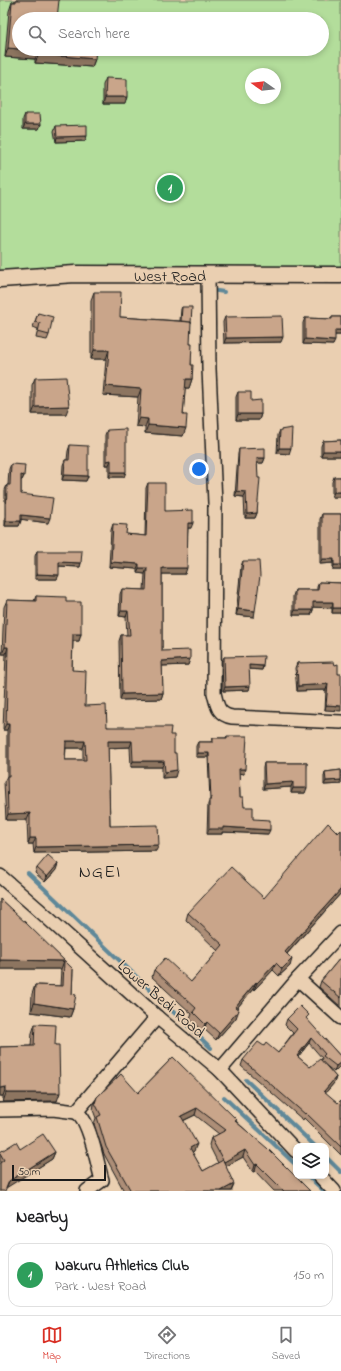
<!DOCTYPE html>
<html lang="en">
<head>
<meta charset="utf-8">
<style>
  body { margin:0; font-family:"Indie Flower",sans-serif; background:#f6f6f6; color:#202124 }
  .controls { position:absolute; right:12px; bottom:12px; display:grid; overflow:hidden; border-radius:8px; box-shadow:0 2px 6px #0003 }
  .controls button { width:36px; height:36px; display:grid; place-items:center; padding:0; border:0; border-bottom:1px solid #e0e0e0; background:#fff; color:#202124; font:20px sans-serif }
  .compass { position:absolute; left:245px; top:68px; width:36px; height:36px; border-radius:50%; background:#fff; box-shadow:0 2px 6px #0003; rotate:284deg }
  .scale { position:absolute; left:12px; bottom:10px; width:94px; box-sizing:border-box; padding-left:4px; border:2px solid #1c1c1c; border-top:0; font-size:11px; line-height:14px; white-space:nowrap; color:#1c1c1c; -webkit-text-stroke:3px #eacfb1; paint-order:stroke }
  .you { position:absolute; left:199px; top:469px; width:14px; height:14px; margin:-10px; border:3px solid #fff; border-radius:50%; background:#1a73e8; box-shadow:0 0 0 6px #1a73e833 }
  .badge { display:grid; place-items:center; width:26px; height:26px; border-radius:50%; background:#d93025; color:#fff; font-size:13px; font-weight:700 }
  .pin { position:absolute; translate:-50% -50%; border:2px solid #fff; box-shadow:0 1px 4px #0006 }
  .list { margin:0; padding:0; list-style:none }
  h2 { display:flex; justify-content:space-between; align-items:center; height:52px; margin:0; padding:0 16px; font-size:17px }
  h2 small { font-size:13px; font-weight:400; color:#757577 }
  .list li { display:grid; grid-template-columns:26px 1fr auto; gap:12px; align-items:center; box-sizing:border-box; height:64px; margin:0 8px 8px; padding:0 8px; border:1px solid #e0e0e0; border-radius:12px }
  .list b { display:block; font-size:15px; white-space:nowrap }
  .list p { margin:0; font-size:13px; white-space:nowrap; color:#757577 }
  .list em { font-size:13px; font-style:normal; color:#757577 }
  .icon { flex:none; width:22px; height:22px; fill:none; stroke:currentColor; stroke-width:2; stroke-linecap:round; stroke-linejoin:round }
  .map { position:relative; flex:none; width:341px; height:1191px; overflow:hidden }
  .search { position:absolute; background:#fff; box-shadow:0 2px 6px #0003; left:12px; right:12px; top:12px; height:44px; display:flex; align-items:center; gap:10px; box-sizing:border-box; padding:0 14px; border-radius:22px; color:#757577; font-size:15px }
  .sheet { height:124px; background:#fff }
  nav { display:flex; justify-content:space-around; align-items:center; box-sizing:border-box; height:56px; border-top:1px solid #e0e0e0; background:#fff; font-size:11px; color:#757577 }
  nav a { display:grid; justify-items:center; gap:2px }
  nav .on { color:#d93025 }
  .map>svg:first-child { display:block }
  .green { fill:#b3dd9b; stroke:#687c5c; fill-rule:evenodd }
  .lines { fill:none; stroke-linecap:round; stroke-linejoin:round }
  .stream { stroke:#5e8899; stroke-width:4 }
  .minor-casing { stroke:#1c1c1c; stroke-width:16 }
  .tertiary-casing { stroke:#1c1c1c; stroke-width:19 }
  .minor { stroke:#eacfb1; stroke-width:13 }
  .tertiary { stroke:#eacfb1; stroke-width:16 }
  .wall { fill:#ad8e77; stroke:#1c1c1c; fill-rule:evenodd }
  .shaded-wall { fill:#8d7461; stroke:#1c1c1c }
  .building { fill:#c9a58a; stroke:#1c1c1c; fill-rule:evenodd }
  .labels { text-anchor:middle; stroke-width:3.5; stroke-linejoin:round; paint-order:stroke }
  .street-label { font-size:16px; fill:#1c1c1c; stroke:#eacfb1 }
  .quarter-label { font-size:18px; letter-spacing:1px; fill:#1c1c1c; stroke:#eacfb1 }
</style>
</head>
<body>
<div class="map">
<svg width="341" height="1191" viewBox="0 0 341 1191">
  <rect width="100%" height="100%" fill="#eacfb1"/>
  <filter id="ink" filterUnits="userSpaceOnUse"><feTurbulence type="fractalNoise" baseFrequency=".025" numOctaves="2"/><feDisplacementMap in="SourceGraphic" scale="8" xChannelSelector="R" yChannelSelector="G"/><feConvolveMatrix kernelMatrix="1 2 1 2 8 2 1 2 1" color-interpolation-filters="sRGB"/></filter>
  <g filter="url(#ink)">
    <path class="green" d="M0,0H341V278L0,283ZM19,19H322V49H19ZM251,74H275V98H251Z"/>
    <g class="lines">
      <g class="stream">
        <polyline points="211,290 224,292"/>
        <polyline points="28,873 211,1048"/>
        <polyline points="246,1080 315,1146"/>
        <polyline points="224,1097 296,1165"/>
        <polyline points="326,1157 341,1172"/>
        <polyline points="308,1176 324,1191"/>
      </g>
      <defs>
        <g id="minor">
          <path d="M208,275L209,369L215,503L214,693C217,705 218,715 232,717L341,722"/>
          <polyline points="0,876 39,910 157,1017 220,1070 296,1151"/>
          <polyline points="298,979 341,1018"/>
          <polyline points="220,1070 298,979 341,933"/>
          <polyline points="0,1110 53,1109 76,1112 157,1017"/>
          <path d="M76,1112C90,1119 97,1164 102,1180L87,1191"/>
          <polyline points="320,1176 334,1191"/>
        </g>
        <polyline id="tertiary" points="0,279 75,274 341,275"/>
      </defs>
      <use href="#minor" class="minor-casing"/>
      <use href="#tertiary" class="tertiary-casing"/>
      <use href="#minor" class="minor"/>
      <use href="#tertiary" class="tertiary"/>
    </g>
    <g class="wall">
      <polygon points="15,0 59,0 19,19 95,59 92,67 35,63 35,59 5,57 9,11 12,2 14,2"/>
      <polygon points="106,78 125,104 103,104 103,85"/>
      <polygon points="25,114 41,124 39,129 23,129 23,119"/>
      <polygon points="56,126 85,141 56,142 54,131"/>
      <polygon points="94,292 120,317 180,321 181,309 182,307 190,344 192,379 189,388 185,388 183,415 183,436 145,433 145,427 136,426 138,397 103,395 106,359 91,359 91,300"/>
      <polygon points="38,313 49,335 47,340 36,338 38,329 33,327"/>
      <polygon points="225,317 281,342 224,343 223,322"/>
      <polygon points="332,317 341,317 341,335 335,335 333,345 303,344 303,323 305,318 332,319"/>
      <polygon points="35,378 66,414 32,414 32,385"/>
      <polygon points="238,392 251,401 261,414 259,420 236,420 236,397"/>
      <polygon points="107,430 124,477 109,477 109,465 105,465 105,435"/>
      <polygon points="280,430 289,454 277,453 278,435"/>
      <polygon points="341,440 341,456 321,456 321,446 323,441"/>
      <polygon points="70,445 88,476 86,481 62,480 63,465 65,460 67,460 68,451"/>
      <polygon points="239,449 265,458 263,463 257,463 257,513 255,518 245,518 244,497 235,496 238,454"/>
      <polygon points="11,464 24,476 22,480 21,480 21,494 48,523 21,519 19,526 5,526 5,490 7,485 8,485 9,469"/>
      <polygon points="334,477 341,477 341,497 332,497 332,482"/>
      <polygon points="148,483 165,511 191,528 188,528 185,574 162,574 162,651 190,659 188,665 162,666 163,693 161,699 120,700 119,641 121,635 127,635 126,617 119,616 120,594 122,589 144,590 145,574 137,573 137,569 109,567 111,530 113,524 126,534 145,536 146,488"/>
      <polygon points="322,514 341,514 341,570 333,570 333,563 320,564 320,519"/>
      <polygon points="37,551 81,563 80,567 59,566 57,579 35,579 35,556"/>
      <polygon points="243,561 254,617 236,615 241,566"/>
      <polygon points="319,582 341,583 341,613 332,613 332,608 313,607 313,610 311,615 293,615 293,596 295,590 317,590 317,587"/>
      <path d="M36,596L66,602L81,634L79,641H73L72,670L85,706L107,727L170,735L174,753L175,777L162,778V767H131L130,747L108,748L110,826L156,851L34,853L33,844H28L27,820H6L4,782L7,776V730H3L6,654H2L4,607L7,600L34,601ZM66,748H83V760H65Z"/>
      <polygon points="224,657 263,666 262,670 249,669 249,690 223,691 222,661"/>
      <polygon points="297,663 335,665 338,674 325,710 326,690 297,691 295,668"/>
      <polygon points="227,736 244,774 239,773 240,797 244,807 253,819 268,834 222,832 222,834 207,834 208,804 210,800 208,757 196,757 196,746 198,742 211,742 213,738 226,738"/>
      <polygon points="264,763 307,763 305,793 291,793 291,787 263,789 263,768"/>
      <polygon points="341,770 341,784 324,785 324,776 325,772"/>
      <polygon points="341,830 341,893 287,954 290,966 279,976 273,970 254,990 253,989 237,1008 236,1018 216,1040 204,1029 202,1031 190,1019 192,1014 152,977 154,970 191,982 218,951 186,920 188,913 264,898 338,833"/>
      <polygon points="37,868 56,870 45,882 35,873"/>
      <polygon points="0,899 73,969 72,994 73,1009 70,1017 31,1012 32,994 35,985 60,986 61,969 0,969"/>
      <polygon points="341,957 341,1007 319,987 321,981"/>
      <path d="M287,1019L307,1020L341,1057L334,1072L324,1064L336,1077L334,1083L325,1093L338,1103L341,1100V1155L304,1118L303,1120L241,1066L243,1060L264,1046L278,1053L293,1033L285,1025ZM309,1043L322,1058L321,1060L310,1067L298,1057Z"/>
      <polygon points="35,1024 55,1045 57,1101 3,1102 3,1096 0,1096 0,1047 31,1046 32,1033"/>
      <path d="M173,1057L236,1121L310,1191H274L255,1171L253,1172L243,1157L226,1166L232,1191H124L104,1154L94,1124L96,1118L93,1110L94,1104L97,1097L138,1093ZM195,1115L219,1134L211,1138L209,1145L218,1163L203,1171L192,1152L194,1151L183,1121Z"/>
      <polygon points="0,1152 55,1152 52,1159 0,1191"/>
    </g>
    <g class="shaded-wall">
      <polygon points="8,48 39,51 35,59 5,57"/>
      <polygon points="39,54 95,59 92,67 35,63"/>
      <polygon points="105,97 127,97 125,104 103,104"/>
      <polygon points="25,124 41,124 39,129 23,129"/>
      <polygon points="87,136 85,141 56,142 57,137"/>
      <polygon points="335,330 341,330 341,335 333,335"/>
      <polygon points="283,337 281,342 224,343 226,338"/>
      <polygon points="305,339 335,341 333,345 303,344"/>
      <polygon points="94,350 109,350 106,359 91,359"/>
      <polygon points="186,379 192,379 189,388 183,388"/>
      <polygon points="106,386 141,389 138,397 103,395"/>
      <polygon points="69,406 66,414 32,414 35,407"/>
      <polygon points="238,414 261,414 259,420 236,420"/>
      <polygon points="139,418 148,419 145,427 136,426"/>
      <polygon points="148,425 186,428 183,436 145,433"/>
      <polygon points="279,448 291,448 289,454 277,453"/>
      <polygon points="323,451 341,451 341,456 321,456"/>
      <polygon points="257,458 265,458 263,463 256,463"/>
      <polygon points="111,460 109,465 105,465 107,461"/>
      <polygon points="111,472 126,472 124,477 109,477"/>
      <polygon points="21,475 24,476 22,480 19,480"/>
      <polygon points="64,475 88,476 86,481 62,480"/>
      <polygon points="237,491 246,492 244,497 235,496"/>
      <polygon points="334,492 341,492 341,497 332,497"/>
      <polygon points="257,513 255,518 245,518 247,514"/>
      <polygon points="21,515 50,518 48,523 19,519"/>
      <polygon points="6,521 21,521 19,526 5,526"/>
      <polygon points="188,523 193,523 191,528 186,528"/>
      <polygon points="322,559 334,559 333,563 320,564"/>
      <polygon points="59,562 81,563 80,567 58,566"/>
      <polygon points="111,562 139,564 137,569 109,567"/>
      <polygon points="334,565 341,565 341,570 333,570"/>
      <polygon points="139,568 147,568 145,574 137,573"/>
      <polygon points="162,568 187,568 185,574 160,574"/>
      <polygon points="37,574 59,575 57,579 35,579"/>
      <polygon points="313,602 333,602 332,608 311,607"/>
      <polygon points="333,608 341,608 341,613 332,613"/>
      <polygon points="238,609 255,611 254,617 236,615"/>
      <polygon points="295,610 313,610 311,615 293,615"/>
      <polygon points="121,611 128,611 126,617 119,616"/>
      <polygon points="73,634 81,634 79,641 70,641"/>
      <polygon points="5,647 8,647 6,654 2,654"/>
      <polygon points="190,659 188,665 160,666 162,661"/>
      <polygon points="249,665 263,666 262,670 248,669"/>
      <polygon points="328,684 326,690 297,691 298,686"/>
      <polygon points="250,686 249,690 223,691 225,687"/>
      <polygon points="163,693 161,699 120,700 122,694"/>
      <polygon points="326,705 341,706 341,711 325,710"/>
      <polygon points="6,724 9,724 7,730 3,730"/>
      <polygon points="66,741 85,741 83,748 64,748"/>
      <polygon points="108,741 132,741 130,747 105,748"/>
      <polygon points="198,753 209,753 208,757 196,757"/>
      <polygon points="133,761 164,761 162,767 131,767"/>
      <polygon points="239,769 245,769 244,774 237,773"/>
      <polygon points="177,770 175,777 162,778 165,772"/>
      <polygon points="341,780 341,784 324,785 326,781"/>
      <polygon points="293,782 291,787 263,789 265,784"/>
      <polygon points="293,788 307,788 305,793 291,793"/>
      <polygon points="30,813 27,820 6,820 8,814"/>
      <polygon points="223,827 270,830 268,834 222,832 222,834 207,834 209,829"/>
      <polygon points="30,838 36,838 33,844 28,844"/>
      <polygon points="159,845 156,851 34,853 36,847"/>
      <polygon points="58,864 56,870 45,882 47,877"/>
      <polygon points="341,889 341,893 282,959 285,952"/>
      <polygon points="292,959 290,966 279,976 282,969"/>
      <polygon points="0,960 64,961 61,969 0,969"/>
      <polygon points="276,963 273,970 254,990 257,983"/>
      <polygon points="256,982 253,989 232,1014 235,1007"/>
      <polygon points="34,1003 73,1009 70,1017 31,1012"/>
      <polygon points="239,1010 236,1018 216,1040 219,1033"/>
      <polygon points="207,1022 204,1029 202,1031 205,1024"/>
      <polygon points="311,1038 309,1043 294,1062 297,1056"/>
      <polygon points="341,1062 341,1065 334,1072 336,1066"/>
      <polygon points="336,1077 334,1083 322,1097 324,1091"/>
      <polygon points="6,1087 3,1096 0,1096 0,1088"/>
      <polygon points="6,1093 60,1093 57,1101 3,1102"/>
      <polygon points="197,1108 195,1115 178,1123 181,1116"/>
      <polygon points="197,1144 194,1151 188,1155 190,1148"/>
      <polygon points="245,1150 243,1157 221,1169 224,1162"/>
      <polygon points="55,1152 52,1159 6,1188 9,1181"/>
      <polygon points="257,1164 255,1171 253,1172 255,1165"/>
      <polygon points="234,1184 231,1191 221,1191"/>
    </g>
    <g class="building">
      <polygon points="16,0 59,0 57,19 19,19 19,49 8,48 12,2 16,2"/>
      <polygon points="22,49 96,49 95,59 39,54 39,51"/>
      <polygon points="106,78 127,79 127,97 105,97"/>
      <polygon points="25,114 40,114 41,124 25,124"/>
      <polygon points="87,125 87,136 57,137 56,126"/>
      <polygon points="94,292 121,292 120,317 191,322 190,344 192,344 191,365 193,365 192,379 186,379 183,415 187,415 186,428 148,425 148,419 139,418 141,389 106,386 109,350 94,350"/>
      <polygon points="182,307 192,307 191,323 191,322 181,321"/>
      <polygon points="38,313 53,317 49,335 38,332 40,323 35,322"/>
      <polygon points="282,316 283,337 226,338 225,317"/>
      <polygon points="332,317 341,317 341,330 335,330 335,341 305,339 305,318 332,319"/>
      <polygon points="66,377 69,406 35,407 35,378"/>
      <polygon points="238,392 251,392 251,401 261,400 261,414 238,414"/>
      <polygon points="292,428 291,448 279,448 280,430"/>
      <polygon points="126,429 126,472 111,472 111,460 107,461 107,430"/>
      <polygon points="341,440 341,451 323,451 323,441"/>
      <polygon points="70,445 88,446 88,476 64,475 65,460 69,460"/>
      <polygon points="265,448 265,458 257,458 258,478 260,478 257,513 247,514 246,492 237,491 239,449"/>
      <polygon points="11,464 25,465 24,476 21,475 21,494 53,498 50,518 21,515 21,521 6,521 7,485 10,485"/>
      <rect x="334" y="477" width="7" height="15"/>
      <polygon points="148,483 165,483 165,511 193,510 193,523 188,523 187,568 162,568 162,651 190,650 190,659 162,661 163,693 122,694 121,635 130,635 128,611 121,611 122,589 146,590 147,568 139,568 139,564 111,562 113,524 127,525 126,534 146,536"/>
      <polygon points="322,514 341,514 341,565 334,565 334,559 322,559"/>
      <polygon points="37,551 82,551 81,563 59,562 59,575 37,574"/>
      <polygon points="243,561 259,561 260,576 255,611 238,609"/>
      <polygon points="319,582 341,583 341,608 333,608 333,602 313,602 313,610 295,610 295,590 318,590"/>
      <path d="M36,596L66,597V602H81V634H73L72,670L86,671L85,706L106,705L107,727H171L170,735H174V753H176L177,770L165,772L164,761H133L132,741H108L110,826L158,825L159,845L36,847V838H30V813L8,814L7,776H9V724H6L8,647H5L7,600L36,601ZM66,741H85L86,760H65Z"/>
      <polygon points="264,656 263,666 249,665 250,686 225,687 224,657"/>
      <polygon points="334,662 335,665 338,664 338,674 341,674 341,706 326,705 328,684 298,686 297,663"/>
      <polygon points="227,736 247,736 245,769 239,769 240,797 243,797 244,807 253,807 253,819 270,820 270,830 223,827 223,829 209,829 209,800 211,800 209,753 198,753 198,742 213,742 213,738 227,738"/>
      <polygon points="264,763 307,763 307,788 293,788 293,782 265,784"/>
      <polygon points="341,770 341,780 326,781 325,772"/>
      <polygon points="328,823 338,833 341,830 341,889 285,952 292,959 282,969 276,963 257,983 256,982 235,1007 239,1010 219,1033 207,1022 205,1024 193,1012 196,1008 154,970 165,958 191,982 223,945 188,913 231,867 264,898"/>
      <polygon points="48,855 58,864 47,877 37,868"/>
      <polygon points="0,899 26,923 73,969 72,994 76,995 73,1009 34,1003 35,985 63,986 64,961 0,960"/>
      <polygon points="341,957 341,998 321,981"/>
      <polygon points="300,1006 309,1015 306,1018 341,1057 341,1062 336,1066 323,1056 325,1054 311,1038 297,1056 310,1067 320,1059 336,1077 324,1091 338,1103 341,1100 341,1147 306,1113 305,1114 243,1060 258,1042 264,1046 266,1043 278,1053 297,1029 287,1019"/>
      <polygon points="35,1024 56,1025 55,1045 59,1045 60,1093 6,1093 6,1087 0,1088 0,1047 34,1046"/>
      <polygon points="173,1057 237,1120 235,1121 267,1148 310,1191 284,1191 257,1164 255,1165 245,1150 224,1162 211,1138 226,1130 197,1108 181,1116 197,1144 190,1148 203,1171 223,1160 234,1184 221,1191 131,1191 106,1147 97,1117 101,1115 95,1103 97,1097 121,1074 138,1093"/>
      <polygon points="43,1134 55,1152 9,1181 5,1191 0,1191 0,1163 4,1160 0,1153 0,1152 16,1142 20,1149"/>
    </g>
  </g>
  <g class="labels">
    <g class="street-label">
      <text x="170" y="281">West Road</text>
      <text transform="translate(162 998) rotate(41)" y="6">Lower Bedi Road</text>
    </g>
    <g class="quarter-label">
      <text x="100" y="877">NGEI</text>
    </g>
  </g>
</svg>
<div class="controls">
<button><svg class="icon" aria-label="layers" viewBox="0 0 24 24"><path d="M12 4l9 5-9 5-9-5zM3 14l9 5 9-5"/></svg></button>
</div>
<svg class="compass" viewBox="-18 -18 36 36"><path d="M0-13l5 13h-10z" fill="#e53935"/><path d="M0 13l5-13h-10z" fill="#757577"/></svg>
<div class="scale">50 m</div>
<div class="you"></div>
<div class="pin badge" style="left:170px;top:188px;background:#2e9e5b">1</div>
<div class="search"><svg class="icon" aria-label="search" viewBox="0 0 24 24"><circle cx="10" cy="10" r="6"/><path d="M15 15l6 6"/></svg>Search here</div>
</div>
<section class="sheet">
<h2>Nearby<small></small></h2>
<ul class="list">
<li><span class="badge" style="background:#2e9e5b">1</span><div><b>Nakuru Athletics Club</b><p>Park · West Road</p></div><em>150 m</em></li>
</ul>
</section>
<nav>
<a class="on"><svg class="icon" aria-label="map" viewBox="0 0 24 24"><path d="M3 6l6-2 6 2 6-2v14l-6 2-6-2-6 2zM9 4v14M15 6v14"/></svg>Map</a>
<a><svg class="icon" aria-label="directions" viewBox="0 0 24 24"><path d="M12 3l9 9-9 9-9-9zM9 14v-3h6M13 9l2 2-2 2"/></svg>Directions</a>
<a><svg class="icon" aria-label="saved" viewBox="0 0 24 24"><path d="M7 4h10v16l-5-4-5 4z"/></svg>Saved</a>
</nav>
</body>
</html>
